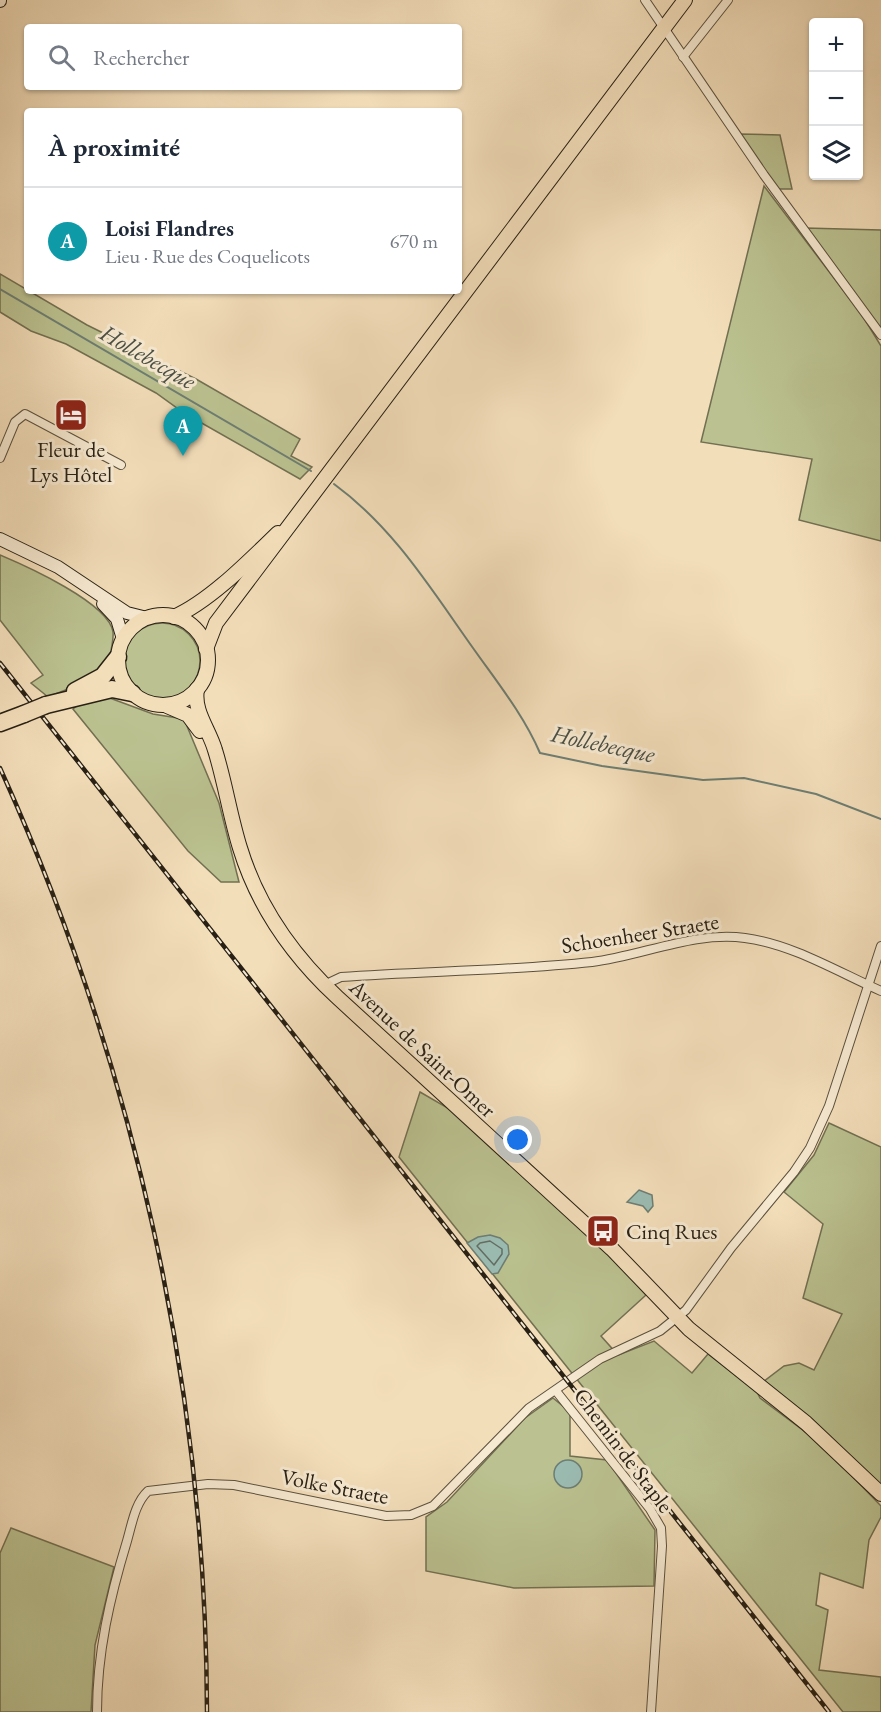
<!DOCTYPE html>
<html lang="fr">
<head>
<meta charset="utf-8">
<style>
  body { margin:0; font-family:"EB Garamond",serif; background:#f2f2f3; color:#1f2937 }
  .controls { position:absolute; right:18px; top:18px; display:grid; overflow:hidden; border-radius:6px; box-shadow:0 2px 4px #0004 }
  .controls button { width:54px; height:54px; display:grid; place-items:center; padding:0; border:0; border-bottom:2px solid #e0e1e3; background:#fff; color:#1f2937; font:30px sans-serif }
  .you { position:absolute; left:518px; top:1140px; width:21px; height:21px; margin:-15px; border:4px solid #fff; border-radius:50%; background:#1a73e8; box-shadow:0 0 0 9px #1a73e833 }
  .badge { display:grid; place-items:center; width:39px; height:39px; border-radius:50%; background:#111827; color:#fff; font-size:20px; font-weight:700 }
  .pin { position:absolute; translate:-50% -50px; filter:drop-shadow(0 2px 3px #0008) }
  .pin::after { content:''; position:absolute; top:32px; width:21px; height:18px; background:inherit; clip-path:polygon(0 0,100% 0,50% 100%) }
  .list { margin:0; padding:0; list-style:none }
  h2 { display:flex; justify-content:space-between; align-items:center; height:78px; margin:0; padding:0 24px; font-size:26px }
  h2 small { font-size:20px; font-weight:400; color:#747a83 }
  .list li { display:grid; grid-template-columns:39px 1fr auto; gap:18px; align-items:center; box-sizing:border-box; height:108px; padding:0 24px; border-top:2px solid #e0e1e3 }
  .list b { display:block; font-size:22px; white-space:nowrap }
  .list p { margin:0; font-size:20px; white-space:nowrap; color:#747a83 }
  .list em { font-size:20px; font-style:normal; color:#747a83 }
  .icon { flex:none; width:33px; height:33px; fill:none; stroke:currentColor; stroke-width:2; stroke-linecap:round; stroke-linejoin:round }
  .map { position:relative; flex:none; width:881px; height:1712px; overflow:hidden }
  .search { position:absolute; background:#fff; box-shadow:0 2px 4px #0004; left:24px; top:24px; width:438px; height:66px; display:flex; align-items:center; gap:15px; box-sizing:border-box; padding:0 21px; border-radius:6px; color:#747a83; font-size:22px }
  .panel { position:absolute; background:#fff; box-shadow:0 2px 4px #0004; left:24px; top:108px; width:438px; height:186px; border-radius:6px }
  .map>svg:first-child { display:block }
  .green { fill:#bbc190; stroke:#727052; stroke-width:1.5 }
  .water { fill:#9bbcb3; stroke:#6d7e73; stroke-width:1.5 }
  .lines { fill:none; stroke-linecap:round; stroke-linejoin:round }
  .shore { stroke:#626e64; stroke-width:1.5 }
  .stream { stroke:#6d7e73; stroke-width:2 }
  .street-casing { stroke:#5b503e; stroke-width:10 }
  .secondary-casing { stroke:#282014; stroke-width:14 }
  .primary-casing { stroke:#282014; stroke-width:16 }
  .highway-casing { stroke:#282014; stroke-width:19 }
  .street { stroke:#f7ead2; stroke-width:8 }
  .secondary { stroke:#f7ead2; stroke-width:12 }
  .primary { stroke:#f3deba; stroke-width:14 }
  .highway { stroke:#f3deba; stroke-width:16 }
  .rail-casing { stroke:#282014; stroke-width:4.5 }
  .rail { stroke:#f7ead2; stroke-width:2; stroke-dasharray:7; stroke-linecap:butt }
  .highway-bridge-casing { stroke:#282014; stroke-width:19; stroke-linecap:butt }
  .highway-bridge { stroke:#f3deba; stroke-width:16 }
  .labels { text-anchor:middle; stroke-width:6; stroke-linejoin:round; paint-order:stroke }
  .poi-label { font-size:22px; fill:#282014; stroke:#f7ead2 }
  .street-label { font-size:22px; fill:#282014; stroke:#f7ead2 }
  .water-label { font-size:24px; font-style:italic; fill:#4a4f44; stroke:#f7ead2 }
</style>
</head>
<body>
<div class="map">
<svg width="881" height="1712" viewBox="0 0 881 1712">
  <rect width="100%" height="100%" fill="#f3deba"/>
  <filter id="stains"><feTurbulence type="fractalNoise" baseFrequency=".00333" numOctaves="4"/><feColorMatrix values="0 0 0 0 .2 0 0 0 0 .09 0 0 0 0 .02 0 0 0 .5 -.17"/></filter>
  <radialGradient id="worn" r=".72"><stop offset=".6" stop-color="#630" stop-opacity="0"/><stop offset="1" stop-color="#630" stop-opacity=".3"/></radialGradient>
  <g class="green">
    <polygon points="740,134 780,135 792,189 776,189"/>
    <polygon points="764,186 862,315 881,346 881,541 799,520 812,459 701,442"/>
    <polygon points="805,228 881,230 881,330"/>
    <polygon points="0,274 87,325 196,379 300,439 291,456 312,467 300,479 184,413 156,393 66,344 31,331 0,312"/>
    <path d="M0,555C26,566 109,603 113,632C114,641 110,654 108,664L73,687L48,697L31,683L43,675L0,620Z"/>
    <circle cx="162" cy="661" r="38"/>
    <polygon points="107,697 153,714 184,719 219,803 239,882 221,882 188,851 73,709 82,702"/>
    <polygon points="420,1092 453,1111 615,1260 646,1295 601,1336 618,1355 654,1341 692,1373 708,1354 757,1392 760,1398 820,1443 881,1506 881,1517 869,1540 863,1588 820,1573 816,1605 828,1610 819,1670 881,1677 881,1712 843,1712 399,1157"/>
    <polygon points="829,1123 881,1147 881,1485 808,1418 763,1382 784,1366 799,1363 814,1370 842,1314 803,1298 823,1224 784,1192 814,1155"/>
    <polygon points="553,1398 570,1412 570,1456 607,1460 655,1530 654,1586 514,1588 426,1571 426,1517 447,1502 525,1418"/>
    <polygon points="11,1528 114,1567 95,1645 91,1712 0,1712 0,1553"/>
  </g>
  <g class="water">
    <polygon points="639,1190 652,1195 653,1206 648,1212 643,1206 627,1202"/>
    <polygon points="490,1235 500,1238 508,1245 509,1254 498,1273 492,1274 467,1243 478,1237"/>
    <circle cx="568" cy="1474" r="14"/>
  </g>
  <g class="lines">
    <polygon class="shore" points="490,1241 502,1249 502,1254 494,1265 477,1246 480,1243"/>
    <g class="stream">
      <polyline points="0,289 311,471"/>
      <path d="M334,484C394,528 431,589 473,648C497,682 523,714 540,753L602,766L703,780L744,778L816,794L881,819"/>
    </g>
    <defs>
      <g id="street">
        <polyline points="645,0 764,175 881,335"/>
        <polyline points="683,57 728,0"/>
        <polyline points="0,458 15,422 25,414 121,465"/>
        <path d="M324,985L341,977C425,971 509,971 592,962C642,956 694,931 745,938C792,944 838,972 881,991"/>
        <polyline points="556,1391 650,1509 661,1528 662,1546 651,1712"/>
        <path d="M97,1712C97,1653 110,1597 127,1541C132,1524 135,1503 148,1491L208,1484L234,1485L386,1516L411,1515L433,1506L529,1408L600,1359L660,1331L686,1310L731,1248L794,1172L810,1148L829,1106L881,946"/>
      </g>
      <g id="secondary">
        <polyline points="0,1 0,0"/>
        <polyline points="0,539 58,567 127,613 147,618"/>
        <polyline points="103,604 117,619 123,639"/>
      </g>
      <g id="primary">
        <circle cx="163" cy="660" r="45"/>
        <path d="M174,617C210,601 249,561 278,533"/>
        <polyline points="206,649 216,623 685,0"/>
        <path d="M197,689C193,711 209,729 215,750C225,782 230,816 240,848C258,907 293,956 337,997L612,1249L689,1329L806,1423L881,1494"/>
        <polyline points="167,706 188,715 200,731"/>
      </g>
      <g id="highway">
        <polyline points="75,691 103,676 118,657"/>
        <polyline points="46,705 112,689 132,693"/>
        <polyline points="0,723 24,714"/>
      </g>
    </defs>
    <use href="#street" class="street-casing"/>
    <use href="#secondary" class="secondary-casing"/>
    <use href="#primary" class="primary-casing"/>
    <use href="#highway" class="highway-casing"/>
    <use href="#street" class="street"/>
    <use href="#secondary" class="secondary"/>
    <use href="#primary" class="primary"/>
    <use href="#highway" class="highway"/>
    <defs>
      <g id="rail">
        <polyline points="0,663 829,1712"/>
        <path d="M0,768C134,1064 206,1387 207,1712"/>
      </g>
    </defs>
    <use href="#rail" class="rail-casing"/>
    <use href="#rail" class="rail"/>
    <defs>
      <polyline id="highway-bridge" points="24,714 46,705"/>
    </defs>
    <use href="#highway-bridge" class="highway-bridge-casing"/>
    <use href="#highway-bridge" class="highway-bridge"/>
  </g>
  <defs>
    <symbol id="hotel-square" viewBox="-11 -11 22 22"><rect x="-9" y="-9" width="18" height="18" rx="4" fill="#8f2418" stroke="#f7ead2"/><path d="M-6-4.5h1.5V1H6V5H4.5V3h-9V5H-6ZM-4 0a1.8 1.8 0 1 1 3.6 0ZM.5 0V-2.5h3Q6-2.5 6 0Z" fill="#fff"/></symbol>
    <symbol id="bus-square" viewBox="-11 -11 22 22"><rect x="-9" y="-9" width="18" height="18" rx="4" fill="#8f2418" stroke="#f7ead2"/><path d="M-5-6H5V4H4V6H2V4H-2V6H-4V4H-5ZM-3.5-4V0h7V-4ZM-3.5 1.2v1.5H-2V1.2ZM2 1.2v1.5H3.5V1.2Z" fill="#fff"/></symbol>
  </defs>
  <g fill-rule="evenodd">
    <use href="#hotel-square" x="52" y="396" width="38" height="38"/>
    <use href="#bus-square" x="584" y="1212" width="38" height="38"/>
  </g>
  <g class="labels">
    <g class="poi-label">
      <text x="71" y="457">Fleur de<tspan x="71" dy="25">Lys Hôtel</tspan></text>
      <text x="626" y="1239" text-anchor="start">Cinq Rues</text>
    </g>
    <g class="street-label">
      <text transform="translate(640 933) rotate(-9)" y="8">Schoenheer Straete</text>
      <text transform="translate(423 1048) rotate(43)" y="8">Avenue de Saint-Omer</text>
      <text transform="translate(624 1450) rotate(53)" y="8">Chemin de Staple</text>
      <text transform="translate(335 1486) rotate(11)" y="8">Volke Straete</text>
    </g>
    <g class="water-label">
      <text transform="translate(148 357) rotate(30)" y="8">Hollebecque</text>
      <text transform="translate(603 744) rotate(12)" y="8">Hollebecque</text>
    </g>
  </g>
  <rect width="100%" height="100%" filter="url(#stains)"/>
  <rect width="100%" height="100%" fill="url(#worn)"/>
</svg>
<div class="controls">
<button>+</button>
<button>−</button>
<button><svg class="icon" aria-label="layers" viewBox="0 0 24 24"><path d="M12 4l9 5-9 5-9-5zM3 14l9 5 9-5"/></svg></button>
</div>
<div class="you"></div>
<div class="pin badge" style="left:183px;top:456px;background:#0f9aa8">A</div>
<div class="search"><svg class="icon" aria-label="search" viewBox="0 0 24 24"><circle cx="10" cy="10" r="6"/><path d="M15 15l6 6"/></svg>Rechercher</div>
<section class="panel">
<h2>À proximité<small></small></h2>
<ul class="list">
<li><span class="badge" style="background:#0f9aa8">A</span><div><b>Loisi Flandres</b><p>Lieu · Rue des Coquelicots</p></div><em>670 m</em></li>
</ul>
</section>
</div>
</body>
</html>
